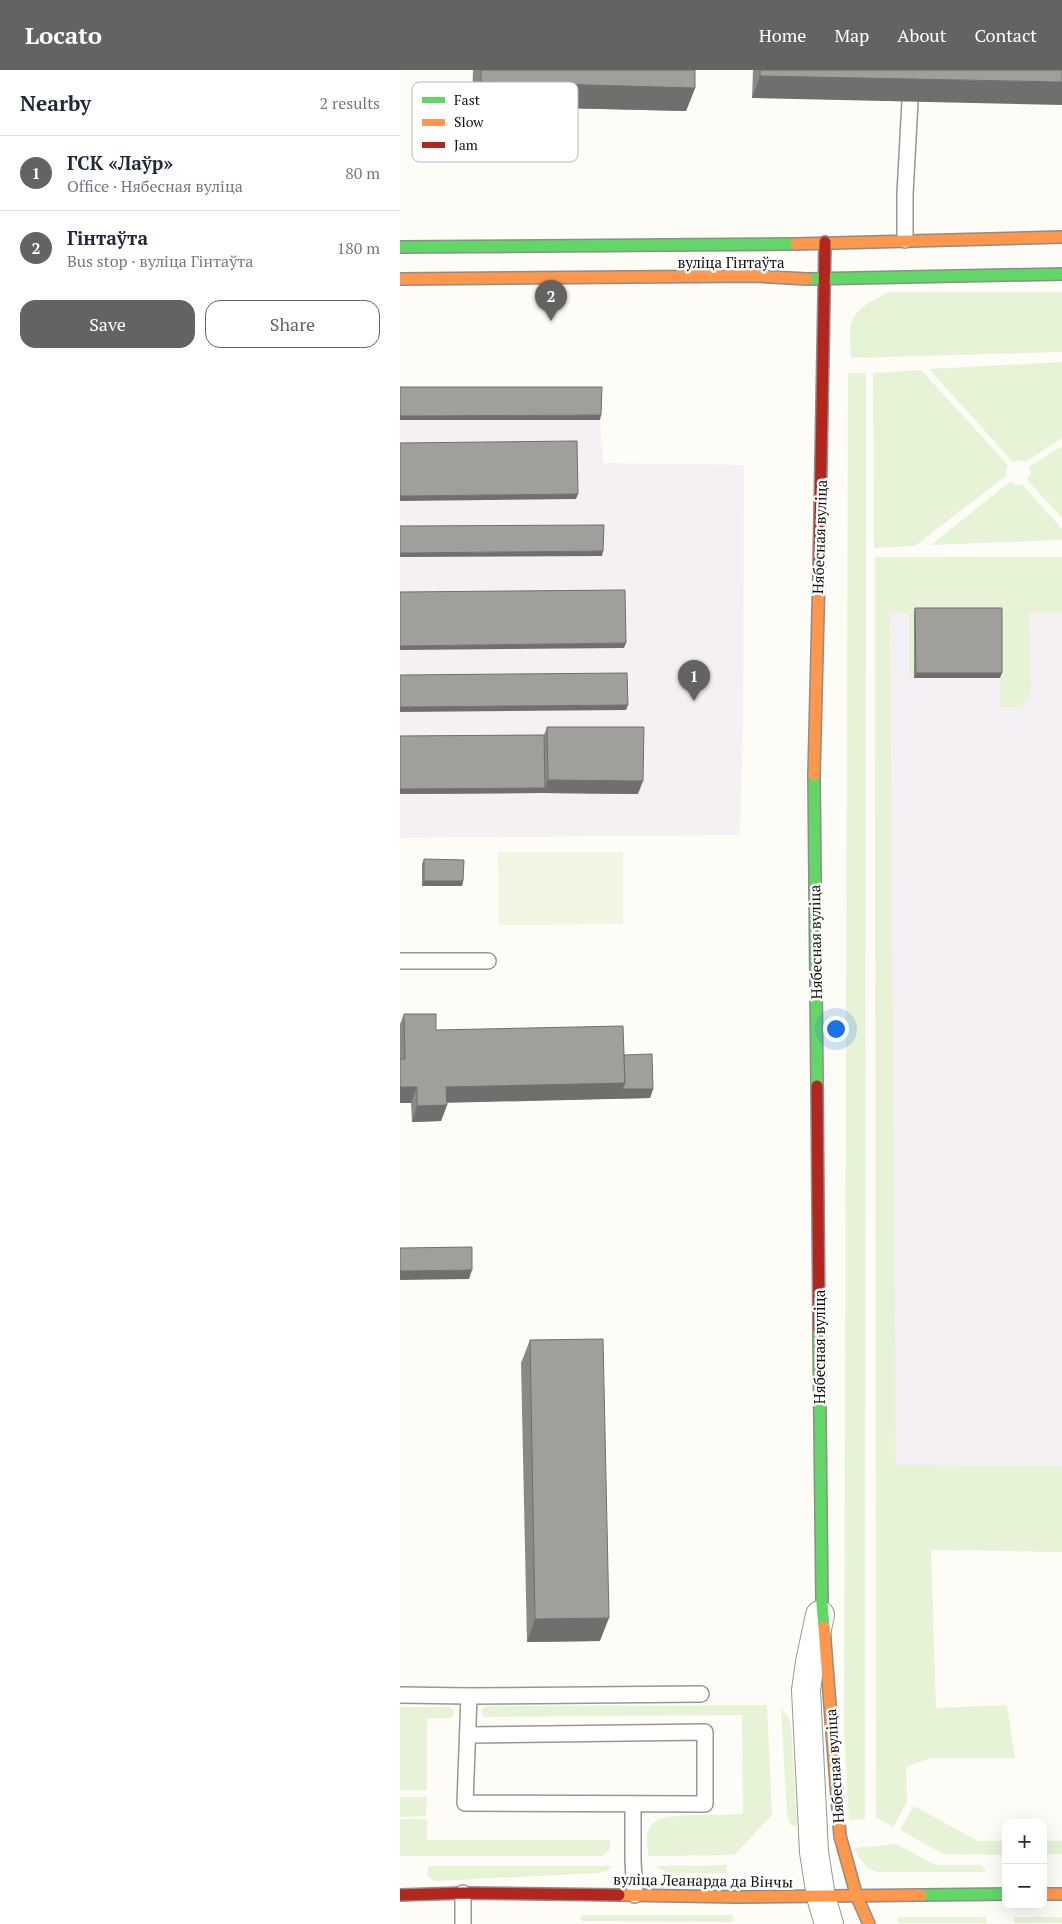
<!DOCTYPE html>
<html lang="en">
<head>
<meta charset="utf-8">
<style>
  body { margin:0; font-family:"PT Serif",serif; background:#f2f2f3; color:#1f2937 }
  .controls { position:absolute; right:15px; bottom:15px; display:grid; overflow:hidden; border-radius:10px; box-shadow:0 5px 20px #0002 }
  .controls button { width:45px; height:45px; display:grid; place-items:center; padding:0; border:0; border-bottom:1px solid #e0e1e3; background:#fff; color:#1f2937; font:25px sans-serif }
  .you { position:absolute; left:435px; top:958px; width:18px; height:18px; margin:-12px; border:4px solid #fff; border-radius:50%; background:#1a73e8; box-shadow:0 0 0 8px #1a73e833 }
  .badge { display:grid; place-items:center; width:32px; height:32px; border-radius:50%; background:#646362; color:#fff; font-size:16px; font-weight:700 }
  .pin { position:absolute; translate:-50% -41px; filter:drop-shadow(0 1px 2px #0008) }
  .pin::after { content:''; position:absolute; top:26px; width:18px; height:15px; background:inherit; clip-path:polygon(0 0,100% 0,50% 100%) }
  .list { margin:0; padding:0; list-style:none }
  h2 { display:flex; justify-content:space-between; align-items:center; height:65px; margin:0; padding:0 20px; font-size:21px }
  h2 small { font-size:16px; font-weight:400; color:#747a83 }
  .list li { display:grid; grid-template-columns:32px 1fr auto; gap:15px; align-items:center; box-sizing:border-box; height:75px; padding:0 20px; border-top:1px solid #e0e1e3 }
  .list b { display:block; font-size:19px; white-space:nowrap }
  .list p { margin:0; font-size:16px; white-space:nowrap; color:#747a83 }
  .list em { font-size:16px; font-style:normal; color:#747a83 }
  .actions { display:flex; gap:10px; padding:15px 20px }
  .actions a { flex:1; padding:11px 0; border:1px solid #646362; border-radius:15px; text-align:center; font-size:18px; color:#646362 }
  .actions .main { background:#646362; color:#fff }
  .map { position:relative; flex:none; width:662px; height:1854px; overflow:hidden }
  header { display:flex; align-items:center; gap:30px; box-sizing:border-box; height:70px; padding:0 25px; background:#646362; color:#fff }
  header strong { font-size:24px }
  nav { display:flex; gap:28px; margin-inline-start:auto; font-size:18px }
  main { display:flex }
  aside { flex:1; background:#fff }
  .map>svg:first-child { display:block }
  .industrial { fill:#f5f0f3 }
  .green { fill:#e7f3d7 }
  .pitch { fill:#f0f6e1 }
  .lines { fill:none; stroke-linecap:round; stroke-linejoin:round }
  .lane-casing { stroke:#979795; stroke-width:18 }
  .street-casing { stroke:#979795; stroke-width:30 }
  .fast-casing { stroke:#8e8d8b; stroke-width:14 }
  .slow-casing { stroke:#8e8d8b; stroke-width:14 }
  .jam-casing { stroke:#8e8d8b; stroke-width:14 }
  .lane { stroke:#fffffe; stroke-width:15 }
  .street { stroke:#fffffe; stroke-width:28 }
  .fast { stroke:#63d668; stroke-width:11 }
  .slow { stroke:#ff974d; stroke-width:11 }
  .jam { stroke:#b3261e; stroke-width:11 }
  .wall { fill:#8a8986 }
  .shaded-wall { fill:#716f6d }
  .building { fill:#a19f9c; stroke:#716f6d }
  .labels { text-anchor:middle; stroke-width:5; stroke-linejoin:round; paint-order:stroke }
  .street-label { font-size:15px; fill:#111; stroke:#fff }
  .key { fill:#fff; stroke:#b8b8b8; stroke-width:1 }
  .key-label { font-size:14px; fill:#111 }
</style>
</head>
<body>
<header>
<strong>Locato</strong>
<nav><a>Home</a><a>Map</a><a>About</a><a>Contact</a></nav>
</header>
<main>
<aside>
<h2>Nearby<small>2 results</small></h2>
<ul class="list">
<li><span class="badge">1</span><div><b>ГСК «Лаўр»</b><p>Office · Нябесная вуліца</p></div><em>80 m</em></li>
<li><span class="badge">2</span><div><b>Гінтаўта</b><p>Bus stop · вуліца Гінтаўта</p></div><em>180 m</em></li>
</ul>
<div class="actions"><a class="main">Save</a><a>Share</a></div>
</aside>
<div class="map">
<svg width="662" height="1854" viewBox="0 0 662 1854">
  <rect width="100%" height="100%" fill="#fdfcf7"/>
  <g class="industrial">
    <polygon points="0,321 200,322 200,350 203,393 344,395 343,654 340,765 0,768"/>
    <polygon points="482,543 662,543 662,1411 483,1411"/>
  </g>
  <g class="green">
    <path d="M490,222H662V282L451,288C451,278 449,268 450,259C452,239 474,229 490,222Z"/>
    <polygon points="662,292 662,368 626,392 619,390 613,392 529,299"/>
    <polygon points="521,300 608,395 606,399 607,405 515,476 474,478 473,303"/>
    <polygon points="448,303 466,303 465,1749 449,1750 444,1659"/>
    <polygon points="662,376 662,448 627,410 631,403 629,397"/>
    <polygon points="611,411 616,415 622,414 662,459 662,470 531,475"/>
    <path d="M475,487H662V543H629L631,621C625,640 617,637 600,637V608H509V543H490L496,1395L662,1396V1482L531,1480L536,1638L607,1635L615,1688H530L506,1697L507,1732L493,1757L476,1747Z"/>
    <path d="M367,1635L372,1745L334,1785L249,1786C239,1745 265,1746 296,1745C311,1745 327,1745 343,1744L342,1645L87,1647L83,1646L81,1641L83,1638L87,1636Z"/>
    <polygon points="0,1637 49,1637 54,1640 53,1646 50,1648 27,1648 27,1720 0,1720"/>
    <polygon points="381,1639 389,1647 391,1655 397,1756 390,1755 387,1744"/>
    <polygon points="0,1727 27,1727 26,1746 0,1747"/>
    <polygon points="514,1736 578,1771 602,1771 602,1785 543,1784 500,1760"/>
    <polygon points="0,1749 27,1749 27,1770 210,1770 210,1779 202,1786 0,1786"/>
    <rect x="643" y="1771" width="19" height="13"/>
    <path d="M496,1774L535,1795H581L585,1799V1802H478C464,1798 460,1790 454,1778Z"/>
    <polygon points="327,1795 326,1803 268,1803 256,1796"/>
    <polygon points="29,1796 212,1796 207,1801 199,1803 34,1811 28,1807 27,1802"/>
    <polygon points="182,1845 333,1845 333,1852 183,1851 180,1849"/>
    <polygon points="500,1847 586,1847 587,1853 499,1853 497,1849"/>
    <rect x="614" y="1847" width="48" height="6"/>
  </g>
  <polygon class="pitch" points="98,782 223,782 223,854 99,855"/>
  <g class="lines">
    <defs>
      <g id="lane">
        <polyline points="505,170 505,124 510,31"/>
        <polyline points="0,891 88,891"/>
        <polyline points="0,1625 69,1626"/>
        <polyline points="68,1665 305,1662 305,1734 65,1733 69,1626 301,1624"/>
        <polyline points="233,1735 233,1791 235,1825"/>
        <polyline points="63,1823 63,1854"/>
      </g>
      <polyline id="street" points="420,1545 410,1592 406,1620 414,1782 421,1827 429,1854"/>
      <g id="fast">
        <polyline points="0,177 396,174"/>
        <polyline points="407,209 662,204"/>
        <polyline points="414,705 417,1016"/>
        <polyline points="419,1260 422,1534 424,1557"/>
        <polyline points="521,1825 606,1824"/>
      </g>
      <g id="slow">
        <polyline points="396,174 662,167"/>
        <polyline points="0,209 354,206 407,209"/>
        <polyline points="414,705 419,501"/>
        <polyline points="424,1557 440,1766 457,1827 469,1854"/>
        <polyline points="643,1824 662,1824"/>
        <polyline points="219,1825 337,1827 521,1825"/>
      </g>
      <g id="jam">
        <polyline points="419,501 425,172"/>
        <polyline points="417,1016 419,1260"/>
        <polyline points="0,1825 63,1823 219,1825"/>
      </g>
    </defs>
    <use href="#lane" class="lane-casing"/>
    <use href="#street" class="street-casing"/>
    <use href="#fast" class="fast-casing"/>
    <use href="#slow" class="slow-casing"/>
    <use href="#jam" class="jam-casing"/>
    <use href="#lane" class="lane"/>
    <use href="#street" class="street"/>
    <use href="#fast" class="fast"/>
    <use href="#slow" class="slow"/>
    <use href="#jam" class="jam"/>
  </g>
  <g class="wall">
    <polygon points="73,0 295,0 295,18 286,41 72,36"/>
    <polygon points="353,0 662,0 352,28"/>
    <polygon points="515,538 600,608 514,608 514,543"/>
    <polygon points="147,657 238,724 143,723 0,724 0,666 144,665"/>
    <polygon points="24,789 63,811 62,816 22,816 22,794"/>
    <polygon points="4,944 36,960 224,985 253,1019 250,1028 47,1032 47,1035 41,1051 12,1052 11,1033 0,1033 0,954"/>
    <polygon points="130,1270 200,1571 127,1572 121,1293"/>
  </g>
  <g class="shaded-wall">
    <polygon points="360,6 662,12 662,35 352,28"/>
    <polygon points="81,12 295,18 286,41 72,36"/>
    <polygon points="201,345 200,350 0,350 0,346"/>
    <polygon points="178,424 176,429 0,431 0,426"/>
    <polygon points="203,481 202,486 0,487 0,483"/>
    <polygon points="226,573 224,578 0,580 0,576"/>
    <polygon points="516,603 602,603 600,608 514,608"/>
    <polygon points="228,635 226,640 0,642 0,637"/>
    <polygon points="148,710 243,711 238,724 143,723 0,724 0,719 145,718"/>
    <polygon points="24,811 63,811 62,816 22,816"/>
    <polygon points="225,1013 253,1019 250,1028 40,1033 46,1017"/>
    <polygon points="0,1017 17,1017 11,1033 0,1033"/>
    <polygon points="47,1035 41,1051 12,1052 17,1036"/>
    <polygon points="72,1200 69,1209 0,1210 0,1201"/>
    <polygon points="209,1548 200,1571 127,1572 135,1549"/>
  </g>
  <g class="building">
    <polygon points="81,0 295,0 295,18 81,12"/>
    <polygon points="360,0 662,0 662,12 360,6"/>
    <polygon points="0,317 202,317 201,345 0,346"/>
    <polygon points="177,371 178,424 0,426 0,373"/>
    <polygon points="204,455 203,481 0,483 0,456"/>
    <polygon points="225,520 226,573 0,576 0,522"/>
    <polygon points="515,538 602,538 602,603 516,603"/>
    <polygon points="227,603 228,635 0,637 0,605"/>
    <polygon points="147,657 244,657 243,711 148,710"/>
    <polygon points="144,665 145,718 0,719 0,666"/>
    <polygon points="24,789 64,790 63,811 24,811"/>
    <polygon points="4,944 36,944 36,960 223,956 225,1013 46,1017 47,1035 17,1036 17,1017 0,1017 0,989 5,989"/>
    <polygon points="252,984 253,1019 222,1019 225,1013 224,985"/>
    <polygon points="72,1177 72,1200 0,1201 0,1178"/>
    <polygon points="203,1269 209,1548 135,1549 130,1270"/>
  </g>
  <g class="labels">
    <g class="street-label">
      <text x="331" y="198">вуліца Гінтаўта</text>
      <text transform="translate(420 467) rotate(-88)" y="5">Нябесная вуліца</text>
      <text transform="translate(416 872) rotate(-91)" y="5">Нябесная вуліца</text>
      <text transform="translate(420 1277) rotate(-90)" y="5">Нябесная вуліца</text>
      <text transform="translate(435 1696) rotate(-94)" y="5">Нябесная вуліца</text>
      <text transform="translate(303 1811) rotate(1)" y="5">вуліца Леанарда да Вінчы</text>
    </g>
  </g>
  <rect x="12" y="12" width="166" height="80" rx="8" class="key"/>
  <rect x="22" y="27" width="23" height="6" fill="#63d668"/>
  <rect x="22" y="49" width="23" height="7" fill="#ff974d"/>
  <rect x="22" y="72" width="23" height="6" fill="#b3261e"/>
  <g class="key-label">
    <text x="54" y="35">Fast</text>
    <text x="54" y="57">Slow</text>
    <text x="54" y="80">Jam</text>
  </g>
</svg>
<div class="controls">
<button>+</button>
<button>−</button>
</div>
<div class="you"></div>
<div class="pin badge" style="left:294px;top:631px">1</div>
<div class="pin badge" style="left:151px;top:251px">2</div>
</div>
</main>
</body>
</html>
